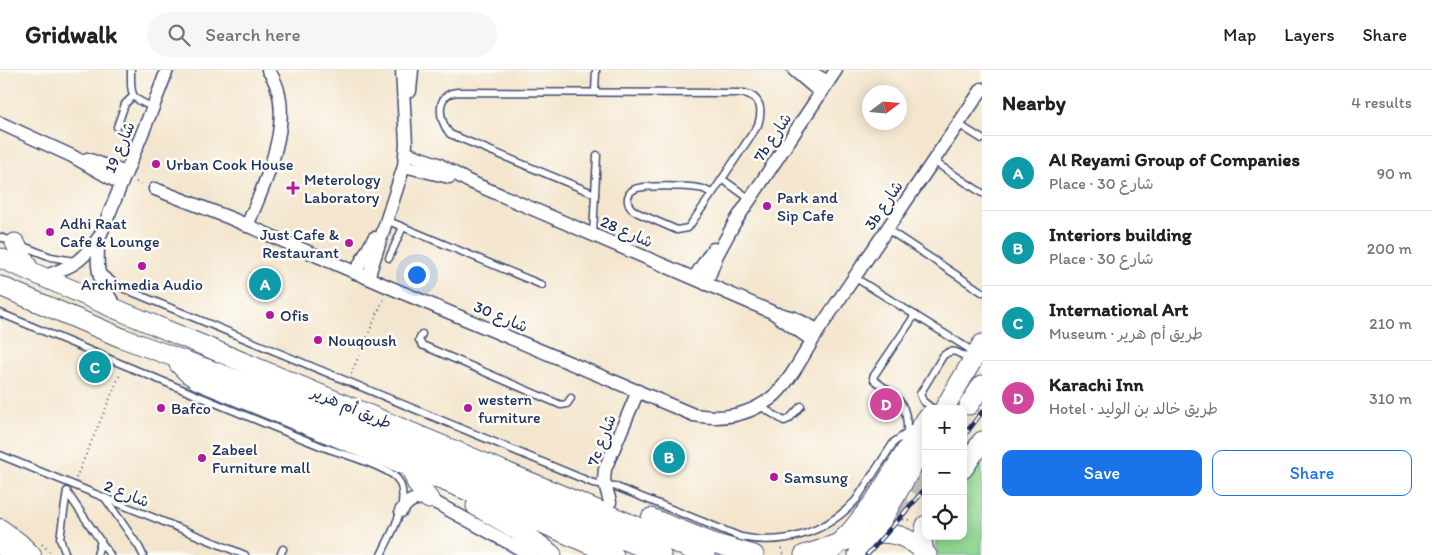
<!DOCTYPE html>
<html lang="en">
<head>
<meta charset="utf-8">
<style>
  body { margin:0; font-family:Itim,"Playpen Sans Arabic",sans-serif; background:#f6f6f6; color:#222 }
  .controls { position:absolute; right:15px; bottom:15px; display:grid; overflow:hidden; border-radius:10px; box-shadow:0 2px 12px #0003 }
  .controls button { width:45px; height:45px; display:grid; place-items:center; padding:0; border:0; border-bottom:1px solid #e0e0e0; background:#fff; color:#222; font:25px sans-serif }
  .compass { position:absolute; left:862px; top:15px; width:45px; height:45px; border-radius:50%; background:#fff; box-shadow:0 2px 12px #0003; rotate:74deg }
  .you { position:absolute; left:416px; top:204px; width:18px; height:18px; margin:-12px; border:4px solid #fff; border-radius:50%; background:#1a73e8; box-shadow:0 0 0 8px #1a73e833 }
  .badge { display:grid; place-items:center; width:32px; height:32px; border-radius:50%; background:#1a73e8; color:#fff; font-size:16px; font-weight:700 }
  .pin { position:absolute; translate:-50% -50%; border:2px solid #fff; box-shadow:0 1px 5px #0006 }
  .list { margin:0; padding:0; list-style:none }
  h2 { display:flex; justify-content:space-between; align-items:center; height:65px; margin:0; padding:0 20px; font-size:21px }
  h2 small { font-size:16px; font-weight:400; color:#767676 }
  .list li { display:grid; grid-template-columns:32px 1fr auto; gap:15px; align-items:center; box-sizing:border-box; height:75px; padding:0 20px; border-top:1px solid #e0e0e0 }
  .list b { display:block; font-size:19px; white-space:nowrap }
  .list p { margin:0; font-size:16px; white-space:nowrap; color:#767676 }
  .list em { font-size:16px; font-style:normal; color:#767676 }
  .actions { display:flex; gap:10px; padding:15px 20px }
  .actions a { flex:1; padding:11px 0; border:1px solid #1a73e8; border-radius:10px; text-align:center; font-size:18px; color:#1a73e8 }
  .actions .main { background:#1a73e8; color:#fff }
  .icon { flex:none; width:28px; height:28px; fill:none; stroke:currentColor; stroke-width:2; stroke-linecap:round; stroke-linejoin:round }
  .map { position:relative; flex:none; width:982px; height:485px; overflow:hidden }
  header { display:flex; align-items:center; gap:30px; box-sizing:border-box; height:70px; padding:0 25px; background:#fff; border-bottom:1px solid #e0e0e0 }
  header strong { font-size:24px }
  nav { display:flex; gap:28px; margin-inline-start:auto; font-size:18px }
  .search { width:350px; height:45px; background:#f6f6f6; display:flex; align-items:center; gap:12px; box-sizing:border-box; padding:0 18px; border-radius:28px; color:#767676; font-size:19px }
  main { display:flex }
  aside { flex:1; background:#fff }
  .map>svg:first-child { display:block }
  .green { fill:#91d791; stroke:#568378 }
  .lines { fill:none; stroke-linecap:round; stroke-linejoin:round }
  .primary-tunnel { stroke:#c9c1b8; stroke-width:19; stroke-dasharray:19 9; stroke-linecap:butt }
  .service-casing { stroke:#3c4a6f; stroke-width:9 }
  .minor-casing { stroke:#3c4a6f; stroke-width:15 }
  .secondary-casing { stroke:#3c4a6f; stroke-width:20 }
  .primary-casing { stroke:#3c4a6f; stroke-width:21 }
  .path { stroke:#3c4a6f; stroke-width:2; stroke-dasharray:1 4; stroke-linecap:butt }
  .service { stroke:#fff; stroke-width:6 }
  .minor { stroke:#fff; stroke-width:12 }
  .secondary { stroke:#fff; stroke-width:18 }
  .primary { stroke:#fff; stroke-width:19 }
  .rail-casing { stroke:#1b2f5e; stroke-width:5 }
  .rail { stroke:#fdfcf7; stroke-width:3; stroke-dasharray:9; stroke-linecap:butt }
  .poi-dot { fill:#b5179e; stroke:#fdfcf7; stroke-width:2 }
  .labels { text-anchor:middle; stroke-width:5; stroke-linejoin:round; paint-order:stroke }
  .street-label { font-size:16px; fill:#1b2f5e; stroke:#fdfcf7 }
  .poi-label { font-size:16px; fill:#1b2f5e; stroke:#fdfcf7; text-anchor:start }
</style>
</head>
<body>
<header>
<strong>Gridwalk</strong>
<div class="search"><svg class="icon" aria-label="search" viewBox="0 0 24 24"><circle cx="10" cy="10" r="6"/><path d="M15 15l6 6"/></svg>Search here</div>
<nav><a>Map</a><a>Layers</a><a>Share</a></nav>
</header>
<main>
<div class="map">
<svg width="982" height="485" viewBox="0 0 982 485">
  <rect width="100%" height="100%" fill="#fdfcf7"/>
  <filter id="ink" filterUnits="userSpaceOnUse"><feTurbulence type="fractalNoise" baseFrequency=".02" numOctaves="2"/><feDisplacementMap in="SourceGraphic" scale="10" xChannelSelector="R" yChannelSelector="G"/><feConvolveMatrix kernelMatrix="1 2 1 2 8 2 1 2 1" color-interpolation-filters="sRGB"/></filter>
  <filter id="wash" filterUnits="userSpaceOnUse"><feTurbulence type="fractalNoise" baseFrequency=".0096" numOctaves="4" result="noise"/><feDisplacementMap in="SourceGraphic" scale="20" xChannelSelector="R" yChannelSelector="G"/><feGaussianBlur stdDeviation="1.12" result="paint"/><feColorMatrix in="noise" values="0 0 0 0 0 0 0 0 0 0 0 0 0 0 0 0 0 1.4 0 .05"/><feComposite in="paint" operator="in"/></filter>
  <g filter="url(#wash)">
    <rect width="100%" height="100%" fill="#f4e6ce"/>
    <polygon class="green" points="982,392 982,485 938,485 935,466 963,466 963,416"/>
  </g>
  <g filter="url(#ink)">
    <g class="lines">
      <polyline class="primary-tunnel" points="877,466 910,426 926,401"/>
      <defs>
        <g id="service">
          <path d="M131,0C131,25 129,28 153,37"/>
          <polyline points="595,22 596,0"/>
          <polyline points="958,54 982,69"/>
          <polyline points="117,57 125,34 133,26"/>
          <polyline points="933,91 982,123"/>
          <polyline points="722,109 750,129"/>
          <path d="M595,124L450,64C439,52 434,24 457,22L744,23C761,27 763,40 758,55L712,124L688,158L677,160L638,143C633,140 629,138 628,132C627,126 630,121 635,119C643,115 688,116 698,118C704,118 708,121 712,124"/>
          <polyline points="386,150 542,215"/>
          <polyline points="887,159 982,222"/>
          <polyline points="593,164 597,85"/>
          <polyline points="0,167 51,187 74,191"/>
          <polyline points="389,188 403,157"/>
          <path d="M102,203L120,217L593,413L614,416L741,467C784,476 826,463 856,430L894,372L913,359"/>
          <polyline points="854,207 974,282"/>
          <path d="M0,243C108,288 215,334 323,377C339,383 390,397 398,410C412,431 390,465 381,485"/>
          <polyline points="422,264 419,270 422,275 561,335 567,334 571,328"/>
          <polyline points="760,336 784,351 789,349 801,336"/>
          <path d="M933,339L923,331L920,324L943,286C953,276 961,285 971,290"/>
          <path d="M907,362C908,331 897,327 874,310L873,307L915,245"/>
          <polyline points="0,385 245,485"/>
          <polyline points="67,422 110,485"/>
          <polyline points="105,428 139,477 143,485"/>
          <polyline points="66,485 60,469 67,421"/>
          <polyline points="97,485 101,471"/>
          <polyline points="280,485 283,479"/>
        </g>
        <g id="minor">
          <polyline points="794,0 821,23"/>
          <polyline points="807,0 828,12"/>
          <polyline points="410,21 412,0"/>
          <polyline points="0,53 72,86 121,114"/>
          <polyline points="406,83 438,94 468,111 772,242 812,270"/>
          <polyline points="87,89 126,103"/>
          <polyline points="404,96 449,107"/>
          <path d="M155,119L230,148L389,217L694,345C722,350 747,346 770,329C791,313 808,275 824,252C877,174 929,97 982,19"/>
          <path d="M247,156C264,114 300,42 268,0"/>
          <path d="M99,168C95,202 99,210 116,238"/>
          <polyline points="355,203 374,168"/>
          <path d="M43,207C73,196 82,192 100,166L153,37L167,0"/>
          <polyline points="368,208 404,96 406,74 402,0"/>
          <polyline points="694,208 713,179"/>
          <polyline points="706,214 717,185 735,152 836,0"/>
          <polyline points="779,244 794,248 818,260"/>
          <polyline points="610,432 604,410 605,399 638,321"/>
          <path d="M401,441C408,430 416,427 429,429L531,485"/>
        </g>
        <g id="secondary">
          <polyline points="0,458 20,473 32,485"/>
          <polyline points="0,475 13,485"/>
        </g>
        <g id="primary">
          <polyline points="15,173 30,201"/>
          <polyline points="0,188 116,239 705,485"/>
          <polyline points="0,216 122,268 251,315 661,485"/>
          <polyline points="179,294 188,303 198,310 483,427 614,485"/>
          <polyline points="969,335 982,315"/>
          <polyline points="944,339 982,274"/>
          <polyline points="411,399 417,414 429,429"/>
          <polyline points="963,399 982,371"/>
          <path d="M476,436C502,451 529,465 552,485"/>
          <polyline points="651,448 713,473 754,485"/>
          <polyline points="924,482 922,471 926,455"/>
          <path d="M804,485C847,474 889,442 927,485"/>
          <polyline points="827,485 851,461 874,432 926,349"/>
          <polyline points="858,485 863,475 875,462 926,372"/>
        </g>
      </defs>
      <use href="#service" class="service-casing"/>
      <use href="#minor" class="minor-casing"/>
      <use href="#secondary" class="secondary-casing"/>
      <use href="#primary" class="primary-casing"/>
      <g class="path">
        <polyline points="136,112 145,115"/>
        <polyline points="351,304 384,228"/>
        <polyline points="76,408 121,302"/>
        <polyline points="898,449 913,450"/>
        <polyline points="42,474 53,485"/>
        <polyline points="782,478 784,485"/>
      </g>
      <use href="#service" class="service"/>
      <use href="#minor" class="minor"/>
      <use href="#secondary" class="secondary"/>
      <use href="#primary" class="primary"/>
      <defs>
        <g id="rail">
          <polyline points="963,367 982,342"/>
          <polyline points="867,485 926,418"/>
        </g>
      </defs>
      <use href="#rail" class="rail-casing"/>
      <use href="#rail" class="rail"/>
    </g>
  </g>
  <g class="poi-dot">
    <circle cx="156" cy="94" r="5"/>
    <path d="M290.5 110.5h5v5h5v5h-5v5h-5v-5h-5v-5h5z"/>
    <circle cx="767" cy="136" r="5"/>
    <circle cx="50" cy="162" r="5"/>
    <circle cx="349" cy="173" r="5"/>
    <circle cx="142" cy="196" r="5"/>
    <circle cx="270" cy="245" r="5"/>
    <circle cx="318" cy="270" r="5"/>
    <circle cx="161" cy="338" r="5"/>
    <circle cx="468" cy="338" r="5"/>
    <circle cx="202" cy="388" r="5"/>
    <circle cx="774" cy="407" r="5"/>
  </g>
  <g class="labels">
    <g class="street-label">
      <text transform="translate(772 67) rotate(-56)" y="6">7b شارع</text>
      <text transform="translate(119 77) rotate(-67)" y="6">شارع 19</text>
      <text transform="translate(883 135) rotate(-56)" y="6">3b شارع</text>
      <text transform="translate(627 161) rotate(24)" y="6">شارع 28</text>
      <text transform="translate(501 246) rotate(23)" y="6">شارع 30</text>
      <text transform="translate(352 337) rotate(23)" y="6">طريق أم هرير</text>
      <text transform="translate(601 370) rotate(-69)" y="6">7c شارع</text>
      <text transform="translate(127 423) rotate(22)" y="6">شارع 2</text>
    </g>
    <g class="poi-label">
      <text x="166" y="100">Urban Cook House</text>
      <text x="304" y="115">Meterology<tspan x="304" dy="18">Laboratory</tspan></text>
      <text x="777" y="133">Park and<tspan x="777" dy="18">Sip Cafe</tspan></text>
      <text x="60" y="159">Adhi Raat<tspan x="60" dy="18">Cafe &amp; Lounge</tspan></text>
      <text x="339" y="170" text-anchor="end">Just Cafe &amp;<tspan x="339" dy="18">Restaurant</tspan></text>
      <text x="142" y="220" text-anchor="middle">Archimedia Audio</text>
      <text x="280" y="251">Ofis</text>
      <text x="328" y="276">Nouqoush</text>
      <text x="478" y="335">western<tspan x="478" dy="18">furniture</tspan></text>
      <text x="171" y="344">Bafco</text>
      <text x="212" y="385">Zabeel<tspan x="212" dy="18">Furniture mall</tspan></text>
      <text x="784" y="413">Samsung</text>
    </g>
  </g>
</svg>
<div class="controls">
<button>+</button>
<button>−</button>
<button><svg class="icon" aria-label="locate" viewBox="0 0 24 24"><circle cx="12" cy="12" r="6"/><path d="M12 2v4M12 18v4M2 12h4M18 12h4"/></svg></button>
</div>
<svg class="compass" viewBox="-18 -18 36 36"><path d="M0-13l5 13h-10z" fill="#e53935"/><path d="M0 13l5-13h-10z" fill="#767676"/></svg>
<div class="you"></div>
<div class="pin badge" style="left:265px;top:214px;background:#0f9aa8">A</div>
<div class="pin badge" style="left:669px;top:387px;background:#0f9aa8">B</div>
<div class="pin badge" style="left:95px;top:297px;background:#0f9aa8">C</div>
<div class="pin badge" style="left:886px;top:334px;background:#d1479c">D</div>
</div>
<aside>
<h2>Nearby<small>4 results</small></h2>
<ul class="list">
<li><span class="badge" style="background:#0f9aa8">A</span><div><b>Al Reyami Group of Companies</b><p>Place · شارع 30</p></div><em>90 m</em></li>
<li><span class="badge" style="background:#0f9aa8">B</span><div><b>Interiors building</b><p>Place · شارع 30</p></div><em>200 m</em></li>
<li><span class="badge" style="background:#0f9aa8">C</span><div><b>International Art</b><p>Museum · طريق أم هرير</p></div><em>210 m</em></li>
<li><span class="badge" style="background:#d1479c">D</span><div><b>Karachi Inn</b><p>Hotel · طريق خالد بن الوليد</p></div><em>310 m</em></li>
</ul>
<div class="actions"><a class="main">Save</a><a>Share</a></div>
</aside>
</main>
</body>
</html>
